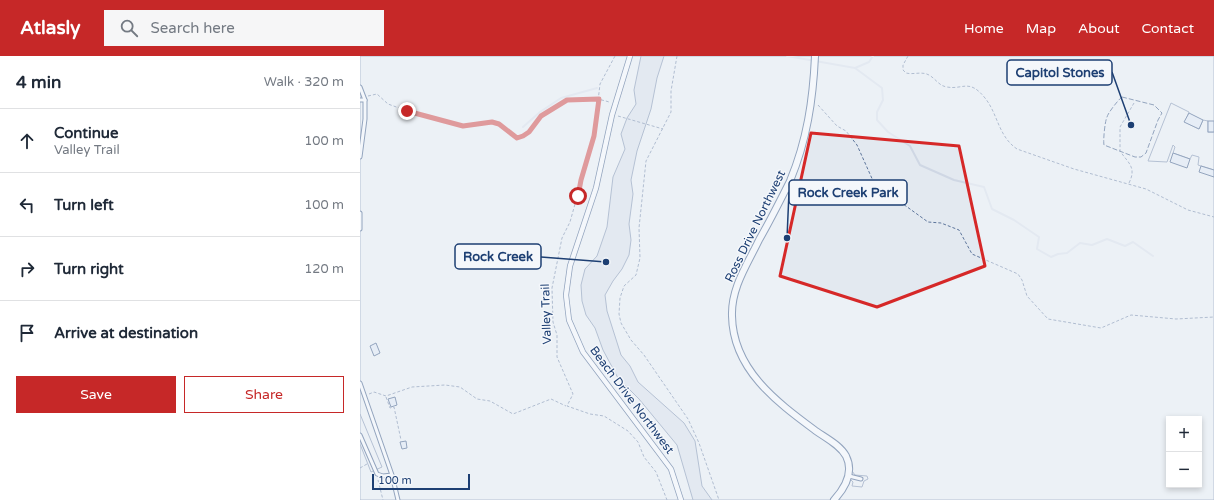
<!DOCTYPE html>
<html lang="en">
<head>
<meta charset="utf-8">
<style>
  body { margin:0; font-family:"Varela Round",sans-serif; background:#f6f6f7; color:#1f2937 }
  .controls { position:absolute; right:12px; bottom:12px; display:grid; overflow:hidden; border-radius:0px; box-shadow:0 2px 6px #0003 }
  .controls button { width:36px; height:36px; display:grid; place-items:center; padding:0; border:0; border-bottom:1px solid #e0e1e3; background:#fff; color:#1f2937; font:20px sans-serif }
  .scale { position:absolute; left:12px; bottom:10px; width:98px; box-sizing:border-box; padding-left:4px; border:2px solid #1d3f73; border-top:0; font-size:11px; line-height:14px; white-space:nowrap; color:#1d3f73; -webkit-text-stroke:3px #f4f7fb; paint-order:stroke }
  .stop { position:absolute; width:12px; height:12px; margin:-9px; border:3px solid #c62828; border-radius:50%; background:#fff }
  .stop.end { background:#c62828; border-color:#fff; box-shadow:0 1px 4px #0008 }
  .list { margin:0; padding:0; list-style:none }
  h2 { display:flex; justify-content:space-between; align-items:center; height:52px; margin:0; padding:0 16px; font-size:17px }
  h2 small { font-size:13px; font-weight:400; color:#747a83 }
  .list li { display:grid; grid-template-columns:26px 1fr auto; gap:12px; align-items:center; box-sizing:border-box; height:64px; padding:0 16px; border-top:1px solid #e0e1e3 }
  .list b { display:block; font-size:15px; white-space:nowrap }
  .list p { margin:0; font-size:13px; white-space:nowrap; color:#747a83 }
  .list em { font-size:13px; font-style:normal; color:#747a83 }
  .actions { display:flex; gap:8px; padding:12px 16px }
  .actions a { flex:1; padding:9px 0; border:1px solid #c62828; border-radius:0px; text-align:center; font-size:14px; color:#c62828 }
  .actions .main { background:#c62828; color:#fff }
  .icon { flex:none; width:22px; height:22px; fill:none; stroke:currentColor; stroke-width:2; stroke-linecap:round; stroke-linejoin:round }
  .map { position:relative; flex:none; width:854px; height:444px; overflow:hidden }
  header { display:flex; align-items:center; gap:24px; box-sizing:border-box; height:56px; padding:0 20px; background:#c62828; color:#fff }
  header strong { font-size:19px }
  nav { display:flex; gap:22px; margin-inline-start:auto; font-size:14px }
  .search { width:280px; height:36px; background:#f6f6f7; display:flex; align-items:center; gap:10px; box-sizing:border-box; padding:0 14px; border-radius:0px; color:#747a83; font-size:15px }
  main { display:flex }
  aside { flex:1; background:#fff }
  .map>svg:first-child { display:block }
  .green { fill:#e3e9f0; stroke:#687fa3; fill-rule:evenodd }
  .parking { fill:#e3e8f0; stroke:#687fa3 }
  .water { fill:#cfd7e4; stroke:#687fa3 }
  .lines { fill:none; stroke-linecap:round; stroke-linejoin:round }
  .stream { stroke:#cfd7e4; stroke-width:2 }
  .building { fill:#d5e0f0; stroke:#1d3f73 }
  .service-casing { stroke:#1d3f73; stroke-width:5 }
  .pedestrian-casing { stroke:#1d3f73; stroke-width:6 }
  .minor-casing { stroke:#1d3f73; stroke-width:8 }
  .path { stroke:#5e769c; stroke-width:1; stroke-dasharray:3 2; stroke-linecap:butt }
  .service { stroke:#f4f7fb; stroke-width:3 }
  .pedestrian { stroke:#f4f7fb; stroke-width:4.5 }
  .minor { stroke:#f4f7fb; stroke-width:6 }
  .fence { stroke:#1d3f73; stroke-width:1; stroke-dasharray:5 2; stroke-linecap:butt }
  .route { stroke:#c62828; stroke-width:5 }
  .marked { fill:none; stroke:#d62828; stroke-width:3; stroke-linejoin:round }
  .labels { text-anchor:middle; stroke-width:3; stroke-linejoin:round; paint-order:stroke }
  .street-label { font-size:12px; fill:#1d3f73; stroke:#f4f7fb }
  .leader { fill:none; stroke:#1d3f73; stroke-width:1.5 }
  .callout-dot { fill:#1d3f73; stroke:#f4f7fb; stroke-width:1.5 }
  .callout { fill:#f4f7fb; stroke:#1d3f73; stroke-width:1.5 }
  .callout-label { font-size:13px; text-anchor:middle; font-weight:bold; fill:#1d3f73 }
</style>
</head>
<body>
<header>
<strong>Atlasly</strong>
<div class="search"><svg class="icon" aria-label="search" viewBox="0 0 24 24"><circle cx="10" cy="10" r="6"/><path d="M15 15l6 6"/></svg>Search here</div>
<nav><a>Home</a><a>Map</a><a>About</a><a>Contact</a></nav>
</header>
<main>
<aside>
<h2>4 min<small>Walk · 320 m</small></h2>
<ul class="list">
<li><svg class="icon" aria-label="ahead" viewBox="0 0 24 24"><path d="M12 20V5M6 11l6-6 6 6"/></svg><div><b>Continue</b><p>Valley Trail</p></div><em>100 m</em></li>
<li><svg class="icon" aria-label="left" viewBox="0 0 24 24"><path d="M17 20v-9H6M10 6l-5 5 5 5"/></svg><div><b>Turn left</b></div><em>100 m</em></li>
<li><svg class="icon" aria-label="right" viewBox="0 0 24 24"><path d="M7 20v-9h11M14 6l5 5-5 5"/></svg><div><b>Turn right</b></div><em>120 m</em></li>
<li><svg class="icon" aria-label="arrive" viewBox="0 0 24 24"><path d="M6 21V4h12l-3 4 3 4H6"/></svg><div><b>Arrive at destination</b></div></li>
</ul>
<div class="actions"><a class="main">Save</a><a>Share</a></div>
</aside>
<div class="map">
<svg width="854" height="444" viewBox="0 0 854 444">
  <rect width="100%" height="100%" fill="#f4f7fb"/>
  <path class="green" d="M0,0H854V444H0ZM809,363H839V429H809Z"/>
  <g class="parking">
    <polygon points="811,47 829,56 825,66 839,73 843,64 848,65 848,76 854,76 854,114 838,109 839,101 832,99 830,103 813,97 815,91 813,89 807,106 788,105"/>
    <polygon points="0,358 22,411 11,416 0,388"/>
    <polygon points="492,415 495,419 507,420 508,423 504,425 502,431 492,430 493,426 490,423"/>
  </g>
  <polygon class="water" points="281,0 304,0 297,22 291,53 277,95 271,124 273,138 269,168 271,184 269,199 262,213 253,225 245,239 247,255 261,299 270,310 278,326 324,367 335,385 342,430 352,444 333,444 317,389 279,343 258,322 243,294 235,272 226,259 222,245 221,229 225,213 237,200 247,171 253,121 265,93 261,78 267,62 276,48 274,34"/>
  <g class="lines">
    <g class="stream">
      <polyline points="427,0 495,12 522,32 523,44 517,56 517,64 528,76 550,90 560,109 594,124 624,131 632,153 654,164 679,181 677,193 691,201 698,198 707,197 720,187 732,189 747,183 765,190 773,186 793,200"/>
      <polyline points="495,12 509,6 513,0"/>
      <polyline points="163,71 180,56 201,42 237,32"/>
    </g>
  </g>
  <g class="building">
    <polygon points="829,57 843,64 839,73 824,66"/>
    <rect x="848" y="65" width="6" height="11"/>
    <polygon points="813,97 830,103 827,112 810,106"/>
    <polygon points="841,110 854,114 854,121 839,116"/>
    <polygon points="16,287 20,297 14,300 10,290"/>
    <polygon points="35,341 37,349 31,351 28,343"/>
    <polygon points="46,385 47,392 42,393 40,386"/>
  </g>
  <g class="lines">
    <defs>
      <g id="service">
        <polyline points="0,31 5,44"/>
        <polyline points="0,44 5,44 5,63 0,101"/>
        <polyline points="0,157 0,173"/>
        <polyline points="0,327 32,419 38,444"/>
        <polyline points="0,379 17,418 23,420 32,419"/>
        <polyline points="489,420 501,423"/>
      </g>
      <polyline id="pedestrian" points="270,0 252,59 236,132 210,210 206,239 209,264 223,296 311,413 321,444"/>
      <path id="minor" d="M455,0C453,44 447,84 430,125C420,145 410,165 399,184C387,209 371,232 372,260C373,314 417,346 456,375C466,382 480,389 486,400C494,416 485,432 474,444"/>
    </defs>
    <use href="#service" class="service-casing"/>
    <use href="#pedestrian" class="pedestrian-casing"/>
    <use href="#minor" class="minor-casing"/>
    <g class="path">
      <polyline points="255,0 240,28 234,80 210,166 202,182 192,232 193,266 197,279 197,301 213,338 207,350 230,358 244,360 268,375 278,386 284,401 296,416 307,444"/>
      <polyline points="317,0 311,35 311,56 286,105 279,172 280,202 276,219 264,230 260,242 259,258 261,267 271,284 284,299 328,363 339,387 359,444"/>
      <path d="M548,0L543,9V14L546,17C553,19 562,15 569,19C576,23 579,30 587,31C603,34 609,22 625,42C638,58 638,80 657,93L714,113L786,133L828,154L854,161"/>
      <path d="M8,40L17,38L28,48L64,61L80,63L103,70L132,66L139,68L157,82C170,79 172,68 181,59C200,43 225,38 249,46"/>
      <polyline points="458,49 477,70 486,75 497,89 514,127 568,166 581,167 599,174 612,198 658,218 662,224 667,240 688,263 741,272 771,259 816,263 854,261"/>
      <polyline points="258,60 303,73"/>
      <path d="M769,127C777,111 768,107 760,95V71L774,47"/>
      <polyline points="9,338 14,336 26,340 52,331 85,329 100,331 117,343 130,345 153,358 191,343 206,350"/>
      <polyline points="26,341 30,352 34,351 41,384"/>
      <polyline points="0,412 7,408"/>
      <polyline points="18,424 23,444"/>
    </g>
    <use href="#service" class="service"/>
    <use href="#pedestrian" class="pedestrian"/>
    <use href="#minor" class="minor"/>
    <path class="fence" d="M762,41L794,49L802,57L798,64L786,97L781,101H775L744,89C743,84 745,65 747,61C748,57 758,44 762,41Z"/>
  </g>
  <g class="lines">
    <polyline class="route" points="47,55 103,70 132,66 139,68 157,82 163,80 169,76 181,60 207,44 239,43 234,80 221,124 218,140"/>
  </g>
  <path d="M0 0H854V444H0ZM451,77L599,90L625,210L517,251L420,220Z" fill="#f4f7fb" fill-opacity=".55" fill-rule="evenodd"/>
  <path class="marked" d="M451,77L599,90L625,210L517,251L420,220Z"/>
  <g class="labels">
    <g class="street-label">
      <text transform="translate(395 170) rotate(-64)" y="4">Ross Drive Northwest</text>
      <text transform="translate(186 258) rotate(-92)" y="4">Valley Trail</text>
      <text transform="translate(272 344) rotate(53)" y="4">Beach Drive Northwest</text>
    </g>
  </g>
  <path class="leader" d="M771 69L752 16M427 182L429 136M246 206L181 201"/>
  <g class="callout-dot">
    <circle cx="771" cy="69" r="4"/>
    <circle cx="427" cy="182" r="4"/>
    <circle cx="246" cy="206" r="4"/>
  </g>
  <g class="callout">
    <rect x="647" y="4" width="105" height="25" rx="4"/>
    <rect x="429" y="124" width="118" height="25" rx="4"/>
    <rect x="95" y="188" width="86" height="25" rx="4"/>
  </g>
  <g class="callout-label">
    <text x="700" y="21">Capitol Stones</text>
    <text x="488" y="141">Rock Creek Park</text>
    <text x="138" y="205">Rock Creek</text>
  </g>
</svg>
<div class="controls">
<button>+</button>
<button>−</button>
</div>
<div class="scale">100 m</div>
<div class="stop" style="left:218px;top:140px"></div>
<div class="stop end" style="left:47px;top:55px"></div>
</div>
</main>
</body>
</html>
